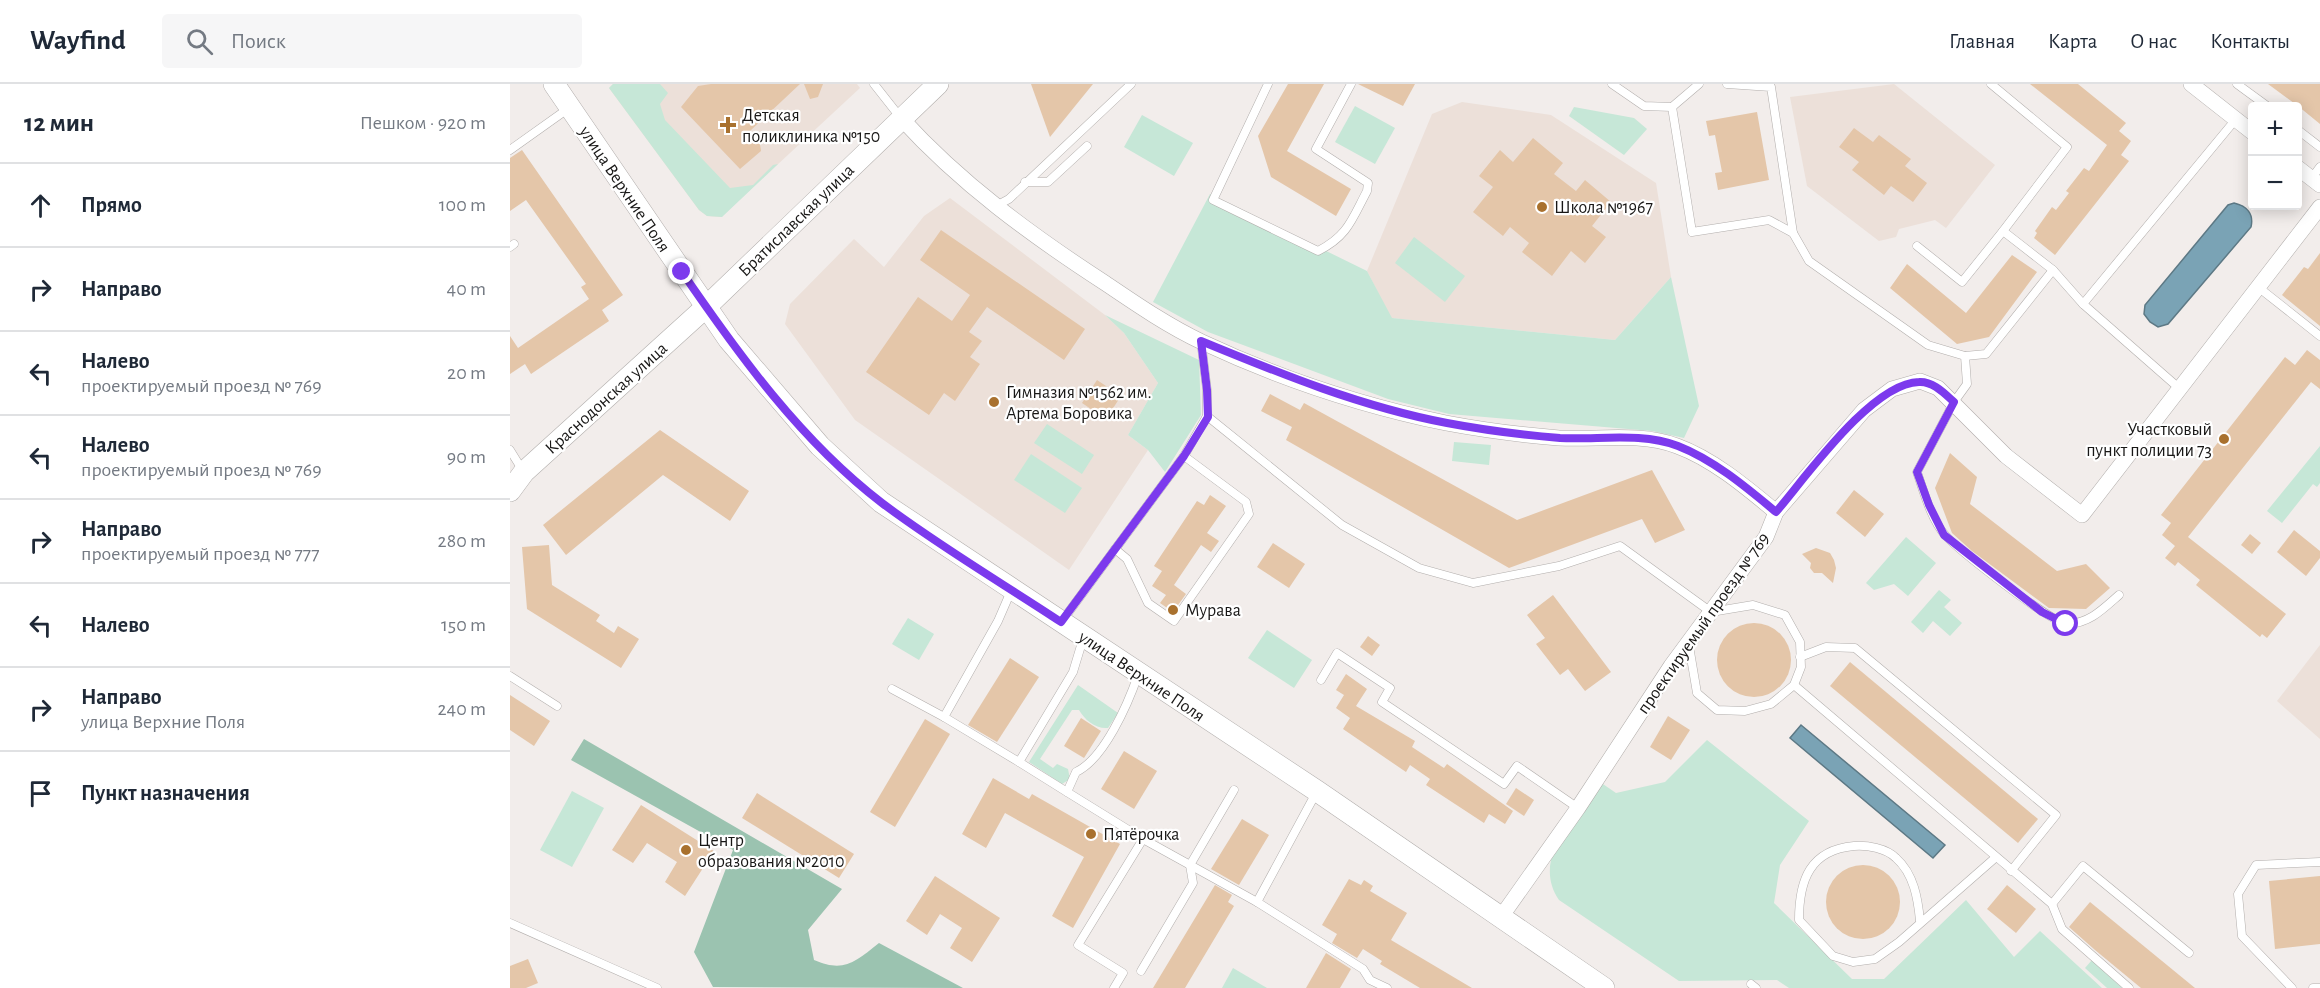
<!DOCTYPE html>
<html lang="ru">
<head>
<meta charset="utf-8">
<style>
  body { margin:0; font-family:"Alegreya Sans",sans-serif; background:#f6f6f7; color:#1f2937 }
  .controls { position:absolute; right:18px; top:18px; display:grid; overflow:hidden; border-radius:6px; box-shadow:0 3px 15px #0003 }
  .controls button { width:54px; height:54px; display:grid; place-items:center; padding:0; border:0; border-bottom:2px solid #e0e1e3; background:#fff; color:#1f2937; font:30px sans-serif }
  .stop { position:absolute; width:18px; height:18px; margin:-14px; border:4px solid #7c3aed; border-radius:50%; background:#fff }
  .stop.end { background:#7c3aed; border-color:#fff; box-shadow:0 2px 6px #0008 }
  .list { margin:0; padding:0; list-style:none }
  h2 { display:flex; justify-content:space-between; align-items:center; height:78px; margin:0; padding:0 24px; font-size:26px }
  h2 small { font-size:20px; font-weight:400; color:#747a83 }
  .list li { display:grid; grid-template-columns:39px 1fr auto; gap:18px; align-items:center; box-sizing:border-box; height:84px; padding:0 24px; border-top:2px solid #e0e1e3 }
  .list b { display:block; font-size:22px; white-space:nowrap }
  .list p { margin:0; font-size:20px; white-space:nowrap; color:#747a83 }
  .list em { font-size:20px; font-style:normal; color:#747a83 }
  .icon { flex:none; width:33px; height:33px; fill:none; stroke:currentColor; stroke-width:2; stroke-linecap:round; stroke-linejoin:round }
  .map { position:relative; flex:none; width:1810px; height:904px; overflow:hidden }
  header { display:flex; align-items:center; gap:36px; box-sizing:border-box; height:84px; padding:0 30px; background:#fff; border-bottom:2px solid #e0e1e3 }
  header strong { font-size:28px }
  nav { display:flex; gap:33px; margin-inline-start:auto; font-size:21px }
  .search { width:420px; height:54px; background:#f6f6f7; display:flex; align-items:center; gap:15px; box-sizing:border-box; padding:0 21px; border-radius:6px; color:#747a83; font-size:22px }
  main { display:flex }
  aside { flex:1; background:#fff }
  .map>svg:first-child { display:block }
  .built { fill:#ece0d9 }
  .green { fill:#c6e7d7 }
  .forest { fill:#9bc3b0 }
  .water { fill:#7aa3b5; stroke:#5d7985; stroke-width:1.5 }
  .building { fill:#e4c6a9 }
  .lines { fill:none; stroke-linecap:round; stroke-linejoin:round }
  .lane-casing { stroke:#b2aeac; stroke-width:9 }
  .street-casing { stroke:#b2aeac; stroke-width:16 }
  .secondary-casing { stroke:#b2aeac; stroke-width:22 }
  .lane { stroke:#fff; stroke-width:8 }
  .street { stroke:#fff; stroke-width:15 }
  .secondary { stroke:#fff; stroke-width:21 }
  .route { stroke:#7c3aed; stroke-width:8 }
  .poi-dot { fill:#a9712e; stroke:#fff; stroke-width:2 }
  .labels { text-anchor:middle; stroke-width:4.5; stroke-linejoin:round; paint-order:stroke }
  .poi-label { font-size:18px; fill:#181716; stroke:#fff; text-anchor:start }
  .street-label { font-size:18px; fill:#181716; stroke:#fff }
</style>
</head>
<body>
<header>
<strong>Wayfind</strong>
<div class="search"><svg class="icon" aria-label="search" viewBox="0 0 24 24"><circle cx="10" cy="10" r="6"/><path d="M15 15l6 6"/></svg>Поиск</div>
<nav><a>Главная</a><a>Карта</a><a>О нас</a><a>Контакты</a></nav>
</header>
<main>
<aside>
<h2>12 мин<small>Пешком · 920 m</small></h2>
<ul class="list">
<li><svg class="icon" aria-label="ahead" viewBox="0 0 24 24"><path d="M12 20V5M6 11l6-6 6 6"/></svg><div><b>Прямо</b></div><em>100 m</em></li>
<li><svg class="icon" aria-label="right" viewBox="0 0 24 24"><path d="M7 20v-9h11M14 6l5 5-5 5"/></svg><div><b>Направо</b></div><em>40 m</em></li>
<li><svg class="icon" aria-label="left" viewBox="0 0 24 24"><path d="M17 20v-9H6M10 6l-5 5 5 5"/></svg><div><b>Налево</b><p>проектируемый проезд № 769</p></div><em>20 m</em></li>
<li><svg class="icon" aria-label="left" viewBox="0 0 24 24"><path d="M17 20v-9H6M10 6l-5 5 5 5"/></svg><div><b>Налево</b><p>проектируемый проезд № 769</p></div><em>90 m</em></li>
<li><svg class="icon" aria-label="right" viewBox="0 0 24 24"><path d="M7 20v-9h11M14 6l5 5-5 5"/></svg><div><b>Направо</b><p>проектируемый проезд № 777</p></div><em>280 m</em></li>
<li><svg class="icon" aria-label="left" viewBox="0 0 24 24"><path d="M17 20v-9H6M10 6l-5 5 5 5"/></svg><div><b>Налево</b></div><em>150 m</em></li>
<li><svg class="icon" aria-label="right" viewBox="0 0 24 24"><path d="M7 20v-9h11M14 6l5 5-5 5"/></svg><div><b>Направо</b><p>улица Верхние Поля</p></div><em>240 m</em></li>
<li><svg class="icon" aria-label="arrive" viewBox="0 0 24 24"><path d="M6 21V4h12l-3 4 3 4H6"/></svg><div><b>Пункт назначения</b></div></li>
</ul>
</aside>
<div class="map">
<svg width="1810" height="904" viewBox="0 0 1810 904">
  <rect width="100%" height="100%" fill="#f2edeb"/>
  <g class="built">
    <polygon points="103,0 347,0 350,4 211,133 197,132 189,126 99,4"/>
    <polygon points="1384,0 1485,81 1436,144 1425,136 1389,145 1386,153 1369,157 1297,102 1280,13"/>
    <polygon points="952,18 1041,31 1146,99 1161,193 1105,256 881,234 857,187 922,30"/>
    <polygon points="440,114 595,231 614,249 648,299 618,351 638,366 559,486 345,336 275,240 280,220 344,155 374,183 414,132"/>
    <polygon points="1810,561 1810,655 1767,617"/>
  </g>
  <g class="green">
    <polygon points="103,0 150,0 158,9 150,20 155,36 220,104 243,101 263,81 268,80 212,133 197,132 189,126 99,4"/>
    <polygon points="845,22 885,44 865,80 825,58"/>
    <polygon points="1064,23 1124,34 1137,45 1114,71 1059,32"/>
    <polygon points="632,31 683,59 664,92 614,63"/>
    <polygon points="700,110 857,187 882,234 1105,256 1161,193 1189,322 1174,354 1142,347 939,330 878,315 698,248 643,218"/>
    <polygon points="904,153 955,192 935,218 885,179"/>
    <polygon points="595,231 689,276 691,331 655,388 638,366 618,351 648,299 614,249"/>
    <polygon points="537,340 584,371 572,390 524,359"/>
    <polygon points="944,358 981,361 979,381 942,377"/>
    <polygon points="1810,362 1810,399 1807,403 1803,400 1772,439 1757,427"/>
    <polygon points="521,370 572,404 555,429 504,396"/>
    <polygon points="1396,453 1426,479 1398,512 1384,500 1364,506 1356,499"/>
    <polygon points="1429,506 1441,516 1434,523 1452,539 1440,552 1423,537 1413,549 1401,538"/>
    <polygon points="398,534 424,550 409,576 382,560"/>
    <polygon points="757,546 802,576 784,604 738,574"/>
    <path d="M568,601L608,629L598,644C585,645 575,636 569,626H562L530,675L543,684L547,680L558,685L560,695L552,700L519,678Z"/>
    <path d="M1197,656L1299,737L1270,781L1264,819L1342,895H1374L1456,816L1504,873L1530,847L1592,904H1279L1267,896L1169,897L1049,816C1020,774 1067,731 1090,698L1106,709L1155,698Z"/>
    <polygon points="62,707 94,724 62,783 30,766"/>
    <polygon points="1582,876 1612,904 1597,904 1575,884"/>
    <polygon points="723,884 757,904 712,904"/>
  </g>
  <path class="forest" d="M74,655L332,805L298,846L304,876C334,889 345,878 369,859L453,904L203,903L184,868L223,766L61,676Z"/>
  <g class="water">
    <path d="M1724,119C1737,122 1744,130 1741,143L1658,240L1648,243L1640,238L1634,230L1635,221L1718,121Z"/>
    <polygon points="1291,641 1435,761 1423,774 1280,654"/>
  </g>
  <g class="building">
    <polygon points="201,0 290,0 240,47 250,60 251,67 230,85 171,23 188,2"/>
    <polygon points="294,0 313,0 308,13 300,15"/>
    <polygon points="521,0 583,0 540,53"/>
    <polygon points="778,0 814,0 777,67 841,105 826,132 761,93 748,52"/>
    <polygon points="848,0 905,0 893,22"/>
    <polygon points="1520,0 1568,0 1616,39 1609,47 1621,57 1611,71 1619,77 1545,171 1524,154 1527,149 1525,147 1542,123 1546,126 1559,109 1556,107 1574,84 1579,87 1597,61"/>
    <polygon points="1758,0 1810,0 1810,40 1788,22"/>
    <polygon points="1247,28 1259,96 1208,106 1205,89 1212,88 1205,51 1199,52 1196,37"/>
    <polygon points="1344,44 1363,58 1369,51 1401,75 1395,82 1417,99 1403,118 1381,102 1374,111 1342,86 1349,78 1329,63"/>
    <polygon points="1023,54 1053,79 1044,90 1066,107 1075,96 1101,118 1082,142 1096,153 1075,179 1061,167 1042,192 1012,168 1019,159 1000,143 993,152 963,128 983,103 969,92 990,66 1003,78"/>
    <polygon points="12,66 113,211 92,226 99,237 21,290 15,280 0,290 0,252 8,264 79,215 71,203 76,200 16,116 0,127 0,74"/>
    <polygon points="431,146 575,245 554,276 477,223 459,248 472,257 460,273 470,280 445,317 434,309 419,331 356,288 408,213 442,237 460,211 410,176"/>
    <polygon points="1810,169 1810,242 1772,211 1794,183 1798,185"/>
    <polygon points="1502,171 1527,188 1479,253 1447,260 1380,204 1397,180 1456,229"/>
    <polygon points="1797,266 1810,276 1810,305 1801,298 1678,453 1776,530 1757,554 1752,550 1750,553 1686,501 1690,496 1668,478 1665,482 1655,474 1665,462 1652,451 1661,439 1651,431 1775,273 1785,281"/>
    <polygon points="587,296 611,312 596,335 572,319"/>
    <polygon points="760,310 790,326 794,319 1007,436 1142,386 1175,446 1145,459 1132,435 999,484 776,356 782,343 751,327"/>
    <polygon points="150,346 239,407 220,437 153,391 56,471 33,441"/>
    <polygon points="1440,369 1467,393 1460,420 1547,487 1576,480 1600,504 1576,525 1539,524 1462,467 1442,449 1425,404"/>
    <polygon points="1344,406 1374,430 1355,453 1326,429"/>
    <polygon points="700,411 716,422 697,449 709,457 701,468 691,461 664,501 676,510 663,528 650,519 656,511 642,502 652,487 644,482 687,417 694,421"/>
    <polygon points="1784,446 1810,467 1810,474 1796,492 1767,468"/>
    <polygon points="1740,450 1751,459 1742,470 1731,461"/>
    <polygon points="763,459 795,480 779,504 747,483"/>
    <polygon points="39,461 42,501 90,531 86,537 104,549 108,542 129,555 111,584 17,525 12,463"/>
    <polygon points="1306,464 1320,469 1324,476 1326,484 1323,499 1312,489 1304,489 1300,484 1301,479 1292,470"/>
    <polygon points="1043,511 1101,588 1075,607 1058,585 1050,591 1026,560 1035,554 1017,531"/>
    <circle cx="1244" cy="576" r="37"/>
    <polygon points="858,552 870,561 862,572 850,563"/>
    <polygon points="500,574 529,593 487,658 458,641"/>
    <polygon points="1340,578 1528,735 1508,759 1320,602"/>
    <polygon points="836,590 857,605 846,622 905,657 902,663 934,684 937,680 1003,727 995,740 979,730 974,739 916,701 920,695 900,681 896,688 833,645 840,634 826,624 834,611 826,606"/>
    <polygon points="0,611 40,637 24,662 0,646"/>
    <polygon points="1158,632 1180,646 1161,676 1140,663"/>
    <polygon points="571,634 591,647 574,674 554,662"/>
    <polygon points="415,635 440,650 385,743 360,728"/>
    <polygon points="614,667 647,687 624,725 591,705"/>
    <polygon points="483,694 519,715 522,710 610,760 563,844 542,832 574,773 495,729 476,764 452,750"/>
    <polygon points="1006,704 1024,716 1014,732 996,720"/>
    <polygon points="247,709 344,770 329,794 232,734"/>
    <polygon points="131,721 204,767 175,812 155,798 167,778 137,759 123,779 102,766"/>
    <polygon points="732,735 759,751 729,801 701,785"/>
    <circle cx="1353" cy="818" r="37"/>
    <polygon points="425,792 490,834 462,878 440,864 452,844 430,830 417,851 396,837"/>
    <polygon points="1810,792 1810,860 1765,865 1759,797"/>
    <polygon points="839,795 851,801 854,796 863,802 860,807 897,829 881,856 962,904 910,904 870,880 872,877 853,865 847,874 822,859 827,850 812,841"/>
    <polygon points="705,801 722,811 718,818 724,822 675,904 643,904"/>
    <polygon points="1497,801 1526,825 1506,849 1477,825"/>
    <polygon points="1580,818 1685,904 1631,904 1585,866 1559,843"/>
    <polygon points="816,869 841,885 830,904 796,904"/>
    <polygon points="18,875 28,899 16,904 0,904 0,882"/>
  </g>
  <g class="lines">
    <defs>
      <g id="lane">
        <polyline points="364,0 390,33"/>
        <path d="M758,0L703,116L808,167C838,152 842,135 857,107L858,99L855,97L806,65L841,0"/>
        <polyline points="1102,0 1134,22 1162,23 1189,0"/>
        <polyline points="1217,0 1261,3 1283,149"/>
        <polyline points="1481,0 1557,63 1493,147 1543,186"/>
        <polyline points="1727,0 1757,22"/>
        <path d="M1162,23L1182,148L1259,136L1283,149L1299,177L1418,261L1455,272L1457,300L1444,318L1407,388C1414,408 1421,435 1435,451C1449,466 1543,541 1558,540C1580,539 1593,525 1609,511"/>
        <polyline points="1788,46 1810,63"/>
        <polyline points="0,66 59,24"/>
        <polyline points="1801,95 1810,83"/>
        <polyline points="515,98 538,98 577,62"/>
        <polyline points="486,122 499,115 621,0"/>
        <polyline points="1407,162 1452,198 1493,147"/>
        <polyline points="0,163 4,160"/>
        <polyline points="1748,203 1810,252"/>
        <polyline points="1455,272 1476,270 1543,186 1573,220"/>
        <polyline points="1670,305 1573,220 1726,35"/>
        <polyline points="697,332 832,441 909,484 963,499 1049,482 1110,462 1201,528 1243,521 1275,531 1290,558 1291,583 1284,601 1261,620 1235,627 1207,626 1187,609 1179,562"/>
        <polyline points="0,366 13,387"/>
        <polyline points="605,465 617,475 638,519 664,537 739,430 736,418 674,372"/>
        <polyline points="501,507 488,537 434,633 509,678"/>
        <polyline points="552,537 674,372 697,332 697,306 691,257"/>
        <polyline points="1290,573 1316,563 1345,564 1546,731 1501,787"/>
        <polyline points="0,592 47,622"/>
        <polyline points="811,596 827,569 880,604 872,618 994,700 1007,682 1068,724"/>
        <polyline points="1284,601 1542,820 1552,845 1619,904"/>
        <polyline points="382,605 434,633"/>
        <polyline points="557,708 509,678 563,588 573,555"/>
        <polyline points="806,709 747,818 853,885 860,896 877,904"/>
        <polyline points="633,755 747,818"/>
        <polyline points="1542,820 1573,782 1679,869"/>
        <path d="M1410,837C1408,815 1404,790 1386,774C1376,764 1357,761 1344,762C1300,766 1289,796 1289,836L1323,872L1343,878L1365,875L1389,858L1485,774"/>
        <polyline points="0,839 147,904"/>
        <polyline points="631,887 683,799 680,781 724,706"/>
        <polyline points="1241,900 1246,904"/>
        <path d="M604,904L613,889L568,861L633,755L557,708L566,688C594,675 618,620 628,591"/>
        <polyline points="1782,904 1732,852 1728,810 1746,781 1810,778"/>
        <polyline points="1803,904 1810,904"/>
      </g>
      <g id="street">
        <polyline points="1681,0 1742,48"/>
        <path d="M391,34C450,99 521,151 595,199C626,220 658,242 692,258C769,294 853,322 936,339C973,346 1012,351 1049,354C1088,356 1130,348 1167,362C1203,375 1237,404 1266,428"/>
        <polyline points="1788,84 1810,101"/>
        <polyline points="991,833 1068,724 1161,582 1256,453 1266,428 1354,326 1382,305 1410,297 1428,304 1496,372 1572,431 1810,123"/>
      </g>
      <g id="secondary">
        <polyline points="44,0 219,256 310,362 371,418 807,707 1094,904"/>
        <polyline points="0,407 14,388 196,223 428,0"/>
      </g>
    </defs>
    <use href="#lane" class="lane-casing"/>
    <use href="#street" class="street-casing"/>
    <use href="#secondary" class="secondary-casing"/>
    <use href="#lane" class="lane"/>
    <use href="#street" class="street"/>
    <use href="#secondary" class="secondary"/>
  </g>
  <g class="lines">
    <path class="route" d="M172,188C229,271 291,357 372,419C429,462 492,499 551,538L674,372L698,333L697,306L691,257C771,290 852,323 937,339C974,346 1013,351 1050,354C1089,356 1131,348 1168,362C1204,376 1237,404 1266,428C1296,393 1362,299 1409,298C1423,297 1435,310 1444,318L1407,388L1419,421L1434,451L1532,528L1556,540"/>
  </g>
  <g class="poi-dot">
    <path d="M215 32h6v6h6v6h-6v6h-6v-6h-6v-6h6z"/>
    <circle cx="1032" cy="123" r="6"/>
    <circle cx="484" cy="318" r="6"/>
    <circle cx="1714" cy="355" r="6"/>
    <circle cx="663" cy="526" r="6"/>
    <circle cx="581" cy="750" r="6"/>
    <circle cx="176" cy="766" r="6"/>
  </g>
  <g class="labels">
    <g class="poi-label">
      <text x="232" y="37">Детская<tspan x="232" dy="21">поликлиника №150</tspan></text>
      <text x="1044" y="129">Школа №1967</text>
      <text x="496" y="314">Гимназия №1562 им.<tspan x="496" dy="21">Артема Боровика</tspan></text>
      <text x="1702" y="351" text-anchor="end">Участковый<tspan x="1702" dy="21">пункт полиции 73</tspan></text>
      <text x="675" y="532">Мурава</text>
      <text x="593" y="756">Пятёрочка</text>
      <text x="188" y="762">Центр<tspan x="188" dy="21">образования №2010</tspan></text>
    </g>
    <g class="street-label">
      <text transform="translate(115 105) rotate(56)" y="6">улица Верхние Поля</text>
      <text transform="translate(286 136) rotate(-44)" y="6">Братиславская улица</text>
      <text transform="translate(96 314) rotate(-42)" y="6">Краснодонская улица</text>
      <text transform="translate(1193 539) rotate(-55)" y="6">проектируемый проезд № 769</text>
      <text transform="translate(632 592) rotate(34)" y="6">улица Верхние Поля</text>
    </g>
  </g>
</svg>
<div class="controls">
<button>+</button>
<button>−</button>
</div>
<div class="stop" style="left:1556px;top:540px"></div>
<div class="stop end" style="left:172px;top:188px"></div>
</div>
</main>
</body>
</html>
